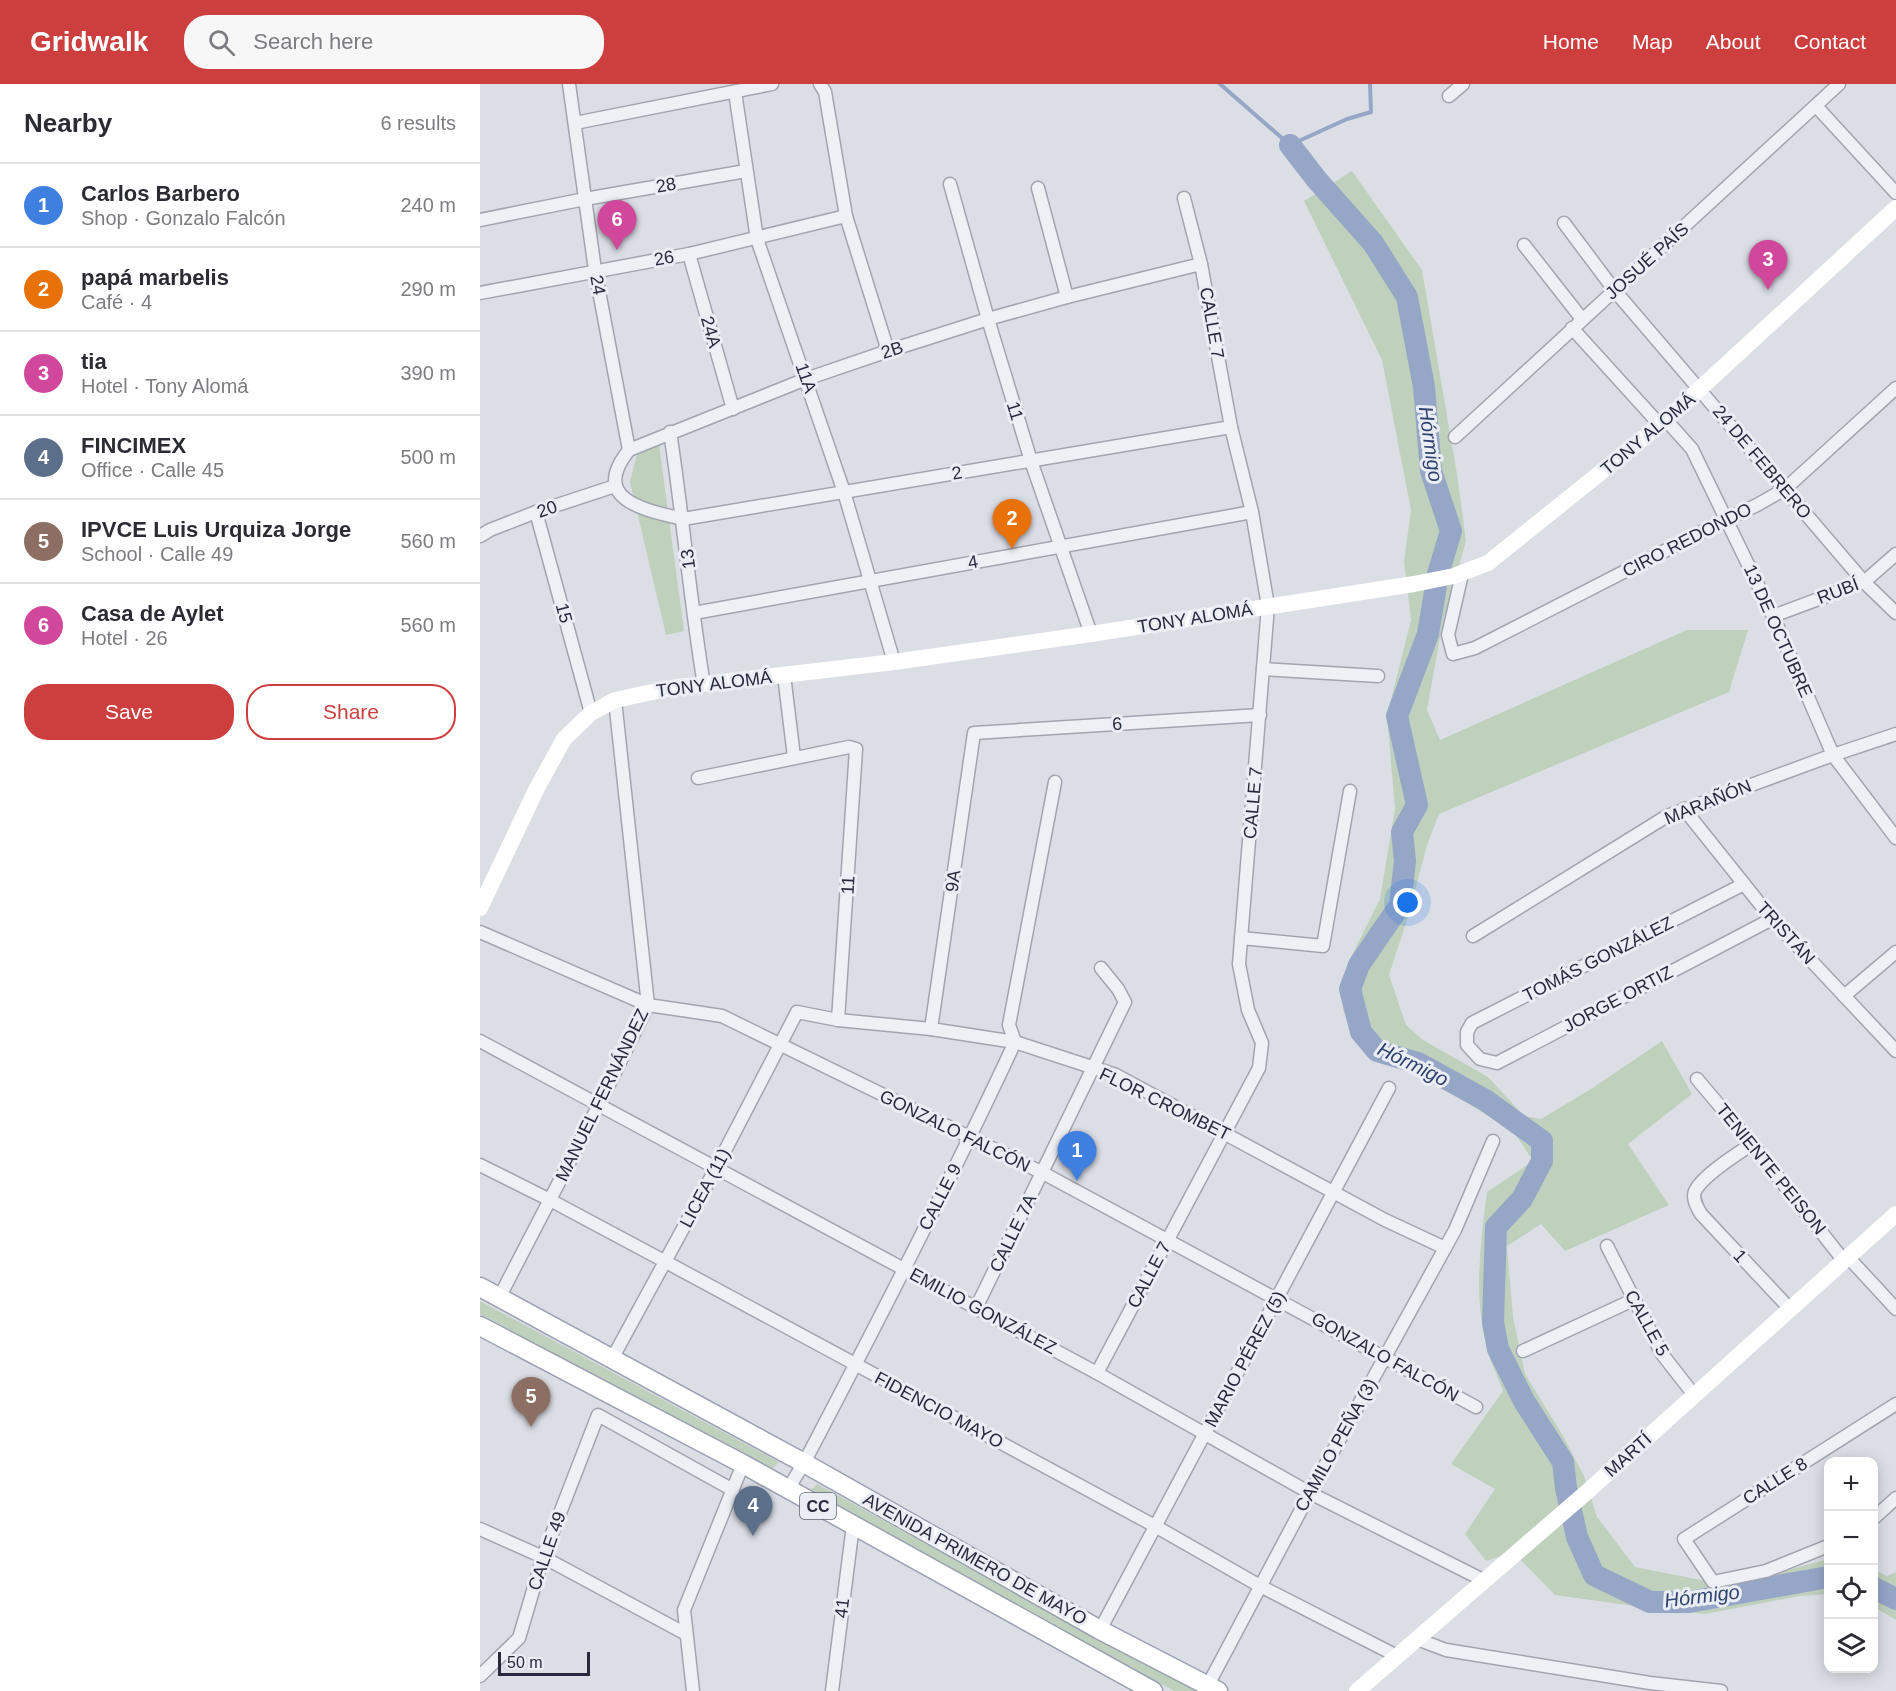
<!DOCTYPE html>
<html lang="en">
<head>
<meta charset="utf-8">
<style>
  body { margin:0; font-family:Arial,sans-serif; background:#f7f7f7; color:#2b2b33 }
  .controls { position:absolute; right:18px; bottom:18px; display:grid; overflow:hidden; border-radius:12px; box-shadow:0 3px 15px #0003 }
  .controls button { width:54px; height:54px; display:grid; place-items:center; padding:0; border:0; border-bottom:2px solid #e1e1e2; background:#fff; color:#2b2b33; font:30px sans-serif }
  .scale { position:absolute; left:18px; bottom:15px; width:92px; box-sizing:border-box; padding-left:6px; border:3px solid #262a3c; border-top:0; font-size:16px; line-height:21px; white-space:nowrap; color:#262a3c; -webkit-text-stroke:4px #ebedf4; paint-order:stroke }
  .you { position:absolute; left:928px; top:819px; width:21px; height:21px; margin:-15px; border:4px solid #fff; border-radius:50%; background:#1a73e8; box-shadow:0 0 0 9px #1a73e833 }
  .badge { display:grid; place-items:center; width:39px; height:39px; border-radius:50%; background:#cd3f3f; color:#fff; font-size:20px; font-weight:700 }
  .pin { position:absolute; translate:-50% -50px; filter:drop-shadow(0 2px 3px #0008) }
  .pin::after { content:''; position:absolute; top:32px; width:21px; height:18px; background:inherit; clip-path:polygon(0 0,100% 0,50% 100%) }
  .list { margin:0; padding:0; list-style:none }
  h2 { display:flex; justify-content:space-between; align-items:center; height:78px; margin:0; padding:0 24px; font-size:26px }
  h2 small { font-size:20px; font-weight:400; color:#7c7c81 }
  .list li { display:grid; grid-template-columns:39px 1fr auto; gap:18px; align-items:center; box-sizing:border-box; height:84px; padding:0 24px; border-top:2px solid #e1e1e2 }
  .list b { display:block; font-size:22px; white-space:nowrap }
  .list p { margin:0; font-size:20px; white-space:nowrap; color:#7c7c81 }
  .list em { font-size:20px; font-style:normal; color:#7c7c81 }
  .actions { display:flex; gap:12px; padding:18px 24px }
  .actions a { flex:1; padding:14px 0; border:2px solid #cd3f3f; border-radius:24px; text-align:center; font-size:21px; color:#cd3f3f }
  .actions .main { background:#cd3f3f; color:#fff }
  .icon { flex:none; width:33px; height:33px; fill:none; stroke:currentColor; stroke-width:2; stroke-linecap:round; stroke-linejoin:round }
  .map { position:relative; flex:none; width:1416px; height:1607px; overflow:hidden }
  header { display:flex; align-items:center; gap:36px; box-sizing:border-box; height:84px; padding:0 30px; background:#cd3f3f; color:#fff }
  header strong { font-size:28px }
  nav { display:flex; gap:33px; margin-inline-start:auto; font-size:21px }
  .search { width:420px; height:54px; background:#f7f7f7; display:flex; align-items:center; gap:15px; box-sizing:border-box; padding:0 21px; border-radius:24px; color:#7c7c81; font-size:22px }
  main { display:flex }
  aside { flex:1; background:#fff }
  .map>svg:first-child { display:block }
  .green { fill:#bfd0bd }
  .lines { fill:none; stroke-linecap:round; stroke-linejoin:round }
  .stream { stroke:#96a6c7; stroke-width:4 }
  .river { stroke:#96a6c7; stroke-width:22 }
  .street-casing { stroke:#a2a4b0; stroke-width:15 }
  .primary-casing { stroke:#9ba1b2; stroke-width:21 }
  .street { stroke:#eef0f5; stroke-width:12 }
  .secondary { stroke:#fff; stroke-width:16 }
  .primary { stroke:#fff; stroke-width:18 }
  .labels { text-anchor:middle; stroke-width:6; stroke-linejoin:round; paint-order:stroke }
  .shield { fill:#ebedf4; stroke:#616473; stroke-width:1.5 }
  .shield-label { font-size:16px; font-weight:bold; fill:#262a3c }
  .street-label { font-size:18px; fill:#262a3c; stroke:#ebedf4 }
  .water-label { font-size:20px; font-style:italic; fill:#304370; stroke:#ebedf4 }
</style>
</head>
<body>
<header>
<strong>Gridwalk</strong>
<div class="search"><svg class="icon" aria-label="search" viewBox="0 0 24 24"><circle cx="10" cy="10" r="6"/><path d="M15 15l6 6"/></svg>Search here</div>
<nav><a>Home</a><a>Map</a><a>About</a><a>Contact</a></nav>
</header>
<main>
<aside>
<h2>Nearby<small>6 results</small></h2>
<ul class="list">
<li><span class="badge" style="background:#3f7fe0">1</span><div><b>Carlos Barbero</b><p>Shop · Gonzalo Falcón</p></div><em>240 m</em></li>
<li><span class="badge" style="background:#e8710a">2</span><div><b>papá marbelis</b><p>Café · 4</p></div><em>290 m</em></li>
<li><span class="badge" style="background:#d1479c">3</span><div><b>tia</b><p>Hotel · Tony Alomá</p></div><em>390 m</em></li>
<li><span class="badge" style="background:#5c6f8a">4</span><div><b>FINCIMEX</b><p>Office · Calle 45</p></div><em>500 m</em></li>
<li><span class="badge" style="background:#8d6e63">5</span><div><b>IPVCE Luis Urquiza Jorge</b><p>School · Calle 49</p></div><em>560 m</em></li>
<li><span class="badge" style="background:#d1479c">6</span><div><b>Casa de Aylet</b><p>Hotel · 26</p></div><em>560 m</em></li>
</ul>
<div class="actions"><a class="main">Save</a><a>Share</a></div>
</aside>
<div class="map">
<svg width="1416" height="1607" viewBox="0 0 1416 1607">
  <rect width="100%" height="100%" fill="#dcdee6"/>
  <g class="green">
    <path d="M872,87L942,186L977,390L986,457L962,542L947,626L960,656L1207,546H1268L1249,608L959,730L947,761L928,833L909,891L926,941L943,956L1008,993L1044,1032L1061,1035L1111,1005L1182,957L1212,1010L1148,1060L1189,1121L1085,1167L1061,1140L1027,1162L1033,1233L1045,1290L1083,1352L1104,1392L1117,1433L1155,1483L1221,1496L1308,1486L1348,1475V1510L1320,1512L1225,1530L1147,1521L1075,1511L1033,1468L1006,1477L985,1450L1015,1405L971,1380L1023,1307C1018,1294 1012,1281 1008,1268C993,1215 1000,1161 1007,1108L1053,1077L1034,1048L946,993L896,972L879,962L863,926L869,877L900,815L915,725L907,632L931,536L924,477L931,426L902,276L824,117Z"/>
    <polygon points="179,360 204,547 186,551 150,398 157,370"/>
    <polygon points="0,1217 299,1378 291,1386 0,1230"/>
    <polygon points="337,1400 717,1607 694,1607 329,1408"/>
    <polygon points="1394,1486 1407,1492 1416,1488 1416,1536 1394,1523"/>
  </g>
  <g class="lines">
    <polyline class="stream" points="740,0 810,61 867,35 891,28 890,0"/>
    <g class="river">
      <polyline points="810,61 837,96 893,159 927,213 944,303 951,387 971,447 958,490 948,550 917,632 937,721 922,748 925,777 920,821 879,881 870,905 881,948 897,967 938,979 1005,1016 1062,1057 1062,1077 1042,1115 1016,1143 1013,1238 1018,1265 1044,1317 1083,1378 1086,1404 1097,1453 1114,1491 1170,1518 1209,1518 1348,1493"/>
      <polyline points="1394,1504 1416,1515"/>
    </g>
    <defs>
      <g id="street">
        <polyline points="89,0 115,186 149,366"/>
        <polyline points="340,0 345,8 366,132 408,267"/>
        <polyline points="255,8 277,155 364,408 414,578"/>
        <polyline points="969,12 983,0"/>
        <polyline points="1336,22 1416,109"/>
        <polyline points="95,39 292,0"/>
        <polyline points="470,100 508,235 551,377 611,550"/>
        <polyline points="558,104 587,213"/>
        <polyline points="0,136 105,115 266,87"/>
        <polyline points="1084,139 1135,207 1384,498 1416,529"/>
        <polyline points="1044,161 1102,235"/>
        <polyline points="209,170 253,325"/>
        <path d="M721,180L587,213L508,235L408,267L326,295L149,366C109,416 165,426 203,435L751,343"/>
        <polyline points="0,209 209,170 366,132"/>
        <polyline points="1092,244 1180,341"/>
        <polyline points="1186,336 1212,365 1293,532 1353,671 1416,754"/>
        <path d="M190,348C203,432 210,517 224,601"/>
        <polyline points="975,353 1359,0"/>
        <polyline points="56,428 111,629"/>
        <polyline points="0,452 10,446 56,428 135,402"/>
        <polyline points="982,490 968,551 973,570 995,564 1247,435 1277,421 1305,405 1416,304"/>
        <polyline points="214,529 772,428"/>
        <polyline points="1293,532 1384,498 1416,470"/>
        <polyline points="783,585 898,592"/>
        <polyline points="304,591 314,673"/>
        <polyline points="218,694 369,663 376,665 358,936"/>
        <polyline points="1204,725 1292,835 1416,967"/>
        <polyline points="1264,800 992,939 987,948 987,961 1000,975 1017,979 1292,835"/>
        <polyline points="0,848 168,921 242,932 563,1089 996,1323"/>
        <polyline points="993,852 1187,732 1353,671 1416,650"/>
        <polyline points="761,854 843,862 870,707"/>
        <polyline points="1364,912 1416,868"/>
        <polyline points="451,945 494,649 780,631"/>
        <polyline points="0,957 617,1289 830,1409 1005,1497"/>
        <polyline points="1217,995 1272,1060 1364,1177"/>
        <path d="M1272,1060C1257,1070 1223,1091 1215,1107C1212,1115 1217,1123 1221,1130L1310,1225"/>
        <polyline points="0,1081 70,1116 186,1178 675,1442 780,1502 917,1572"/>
        <polyline points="1127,1162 1182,1270 1214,1311"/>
        <polyline points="1368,1173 1416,1225"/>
        <polyline points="19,1214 119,1021 168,921 135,616"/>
        <polyline points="496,1224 645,918 638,905 621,884"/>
        <polyline points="1043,1267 1153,1216"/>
        <polyline points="132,1275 236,1084 317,928 358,936 451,945 535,958 636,991 905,1136 965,1164"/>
        <polyline points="617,1289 779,984 782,959 768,926 759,880 788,522 772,428 751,343 721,180 704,114"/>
        <path d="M308,1405L324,1379C397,1240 469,1100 535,958L529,941L575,698"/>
        <polyline points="1394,1434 1416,1414"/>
        <polyline points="0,1445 63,1473 206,1550"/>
        <polyline points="1348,1462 1286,1487 1233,1498 1204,1455 1416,1320"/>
        <polyline points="620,1546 909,1004"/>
        <polyline points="937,1555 966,1566 1170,1599 1241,1607"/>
        <polyline points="0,1592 39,1554 63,1473 118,1331 253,1406"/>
        <polyline points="728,1601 830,1409 975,1146 1013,1057"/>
        <polyline points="213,1607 204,1526 263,1380"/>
        <polyline points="352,1607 373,1441"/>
      </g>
      <g id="primary">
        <polyline points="0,1203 324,1379 620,1546 738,1607"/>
        <polyline points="0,1242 263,1380 673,1607"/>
      </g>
    </defs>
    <use href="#street" class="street-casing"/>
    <use href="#primary" class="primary-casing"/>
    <use href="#street" class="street"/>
    <g class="secondary">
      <polyline points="0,824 57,704 84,655 111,629 135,616 191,604 414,578 611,550 934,500 974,492 1008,479 1186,336 1416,124"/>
      <polyline points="877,1607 1108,1407 1416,1130"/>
    </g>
    <use href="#primary" class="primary"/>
  </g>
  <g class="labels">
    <rect class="shield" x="320" y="1409" width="36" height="26" rx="4.5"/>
    <g class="shield-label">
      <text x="338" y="1428">CC</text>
    </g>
    <g class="street-label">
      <text transform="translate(186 101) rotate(-10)" y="6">28</text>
      <text transform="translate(184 174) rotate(-10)" y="6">26</text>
      <text transform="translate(1167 177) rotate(-42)" y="6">JOSUÉ PAÍS</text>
      <text transform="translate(118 201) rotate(80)" y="6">24</text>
      <text transform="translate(732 239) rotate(80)" y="6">CALLE 7</text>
      <text transform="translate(231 248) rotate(74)" y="6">24A</text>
      <text transform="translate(412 266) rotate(-18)" y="6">2B</text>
      <text transform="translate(326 294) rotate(71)" y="6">11A</text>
      <text transform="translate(535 327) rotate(73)" y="6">11</text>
      <text transform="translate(1168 350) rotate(-40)" y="6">TONY ALOMÁ</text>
      <text transform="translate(1282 378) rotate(50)" y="6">24 DE FEBRERO</text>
      <text transform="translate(477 389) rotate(-10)" y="6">2</text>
      <text transform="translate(67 425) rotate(-19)" y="6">20</text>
      <text transform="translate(1207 456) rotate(-27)" y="6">CIRO REDONDO</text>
      <text transform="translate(208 475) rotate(-97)" y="6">13</text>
      <text transform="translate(493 478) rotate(-10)" y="6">4</text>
      <text transform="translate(1358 507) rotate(-21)" y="6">RUBÍ</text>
      <text transform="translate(84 529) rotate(75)" y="6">15</text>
      <text transform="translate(715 534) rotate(-9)" y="6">TONY ALOMÁ</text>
      <text transform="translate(1298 547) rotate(66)" y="6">13 DE OCTUBRE</text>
      <text transform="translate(234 600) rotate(-7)" y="6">TONY ALOMÁ</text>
      <text transform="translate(637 640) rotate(-4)" y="6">6</text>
      <text transform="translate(1228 718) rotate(-22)" y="6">MARAÑÓN</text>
      <text transform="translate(773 719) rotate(-85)" y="6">CALLE 7</text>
      <text transform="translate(473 797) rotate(-82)" y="6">9A</text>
      <text transform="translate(368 801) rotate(-87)" y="6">11</text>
      <text transform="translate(1306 849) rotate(48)" y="6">TRISTÁN</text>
      <text transform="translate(1118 875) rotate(-27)" y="6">TOMÁS GONZÁLEZ</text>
      <text transform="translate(1138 915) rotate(-28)" y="6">JORGE ORTIZ</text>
      <text transform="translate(122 1011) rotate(-64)" y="6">MANUEL FERNÁNDEZ</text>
      <text transform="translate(685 1020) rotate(26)" y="6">FLOR CROMBET</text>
      <text transform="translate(475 1047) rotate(26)" y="6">GONZALO FALCÓN</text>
      <text transform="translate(1291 1085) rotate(51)" y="6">TENIENTE PEISON</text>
      <text transform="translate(225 1104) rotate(-62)" y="6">LICEA (11)</text>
      <text transform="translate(460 1113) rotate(-63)" y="6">CALLE 9</text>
      <text transform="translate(533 1149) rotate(-64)" y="6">CALLE 7A</text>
      <text transform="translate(1260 1172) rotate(47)" y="6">1</text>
      <text transform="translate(669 1191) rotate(-62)" y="6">CALLE 7</text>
      <text transform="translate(503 1227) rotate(28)" y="6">EMILIO GONZÁLEZ</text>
      <text transform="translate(1167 1239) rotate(61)" y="6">CALLE 5</text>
      <text transform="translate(905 1273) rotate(29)" y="6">GONZALO FALCÓN</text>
      <text transform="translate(765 1275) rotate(-62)" y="6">MARIO PÉREZ (5)</text>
      <text transform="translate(459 1326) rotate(28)" y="6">FIDENCIO MAYO</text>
      <text transform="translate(856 1361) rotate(-61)" y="6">CAMILO PEÑA (3)</text>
      <text transform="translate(1148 1371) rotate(-42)" y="6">MARTÍ</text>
      <text transform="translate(1295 1397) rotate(-32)" y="6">CALLE 8</text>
      <text transform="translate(67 1467) rotate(-71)" y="6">CALLE 49</text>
      <text transform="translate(495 1475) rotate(29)" y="6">AVENIDA PRIMERO DE MAYO</text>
      <text transform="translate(362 1524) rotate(-83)" y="6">41</text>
    </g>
    <g class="water-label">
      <text transform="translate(951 360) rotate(82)" y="7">Hórmigo</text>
      <text transform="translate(933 980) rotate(26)" y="7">Hórmigo</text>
      <text transform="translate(1222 1512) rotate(-7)" y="7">Hórmigo</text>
    </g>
  </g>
</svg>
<div class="controls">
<button>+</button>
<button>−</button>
<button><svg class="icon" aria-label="locate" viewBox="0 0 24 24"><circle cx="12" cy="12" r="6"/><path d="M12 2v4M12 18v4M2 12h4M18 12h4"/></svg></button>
<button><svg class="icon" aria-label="layers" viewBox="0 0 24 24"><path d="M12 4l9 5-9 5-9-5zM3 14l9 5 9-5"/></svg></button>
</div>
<div class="scale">50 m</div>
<div class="you"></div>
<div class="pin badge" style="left:597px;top:1097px;background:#3f7fe0">1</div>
<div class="pin badge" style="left:532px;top:465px;background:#e8710a">2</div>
<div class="pin badge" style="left:1288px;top:206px;background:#d1479c">3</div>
<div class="pin badge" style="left:273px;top:1452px;background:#5c6f8a">4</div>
<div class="pin badge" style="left:51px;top:1343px;background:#8d6e63">5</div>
<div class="pin badge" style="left:137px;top:166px;background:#d1479c">6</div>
</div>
</main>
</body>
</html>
